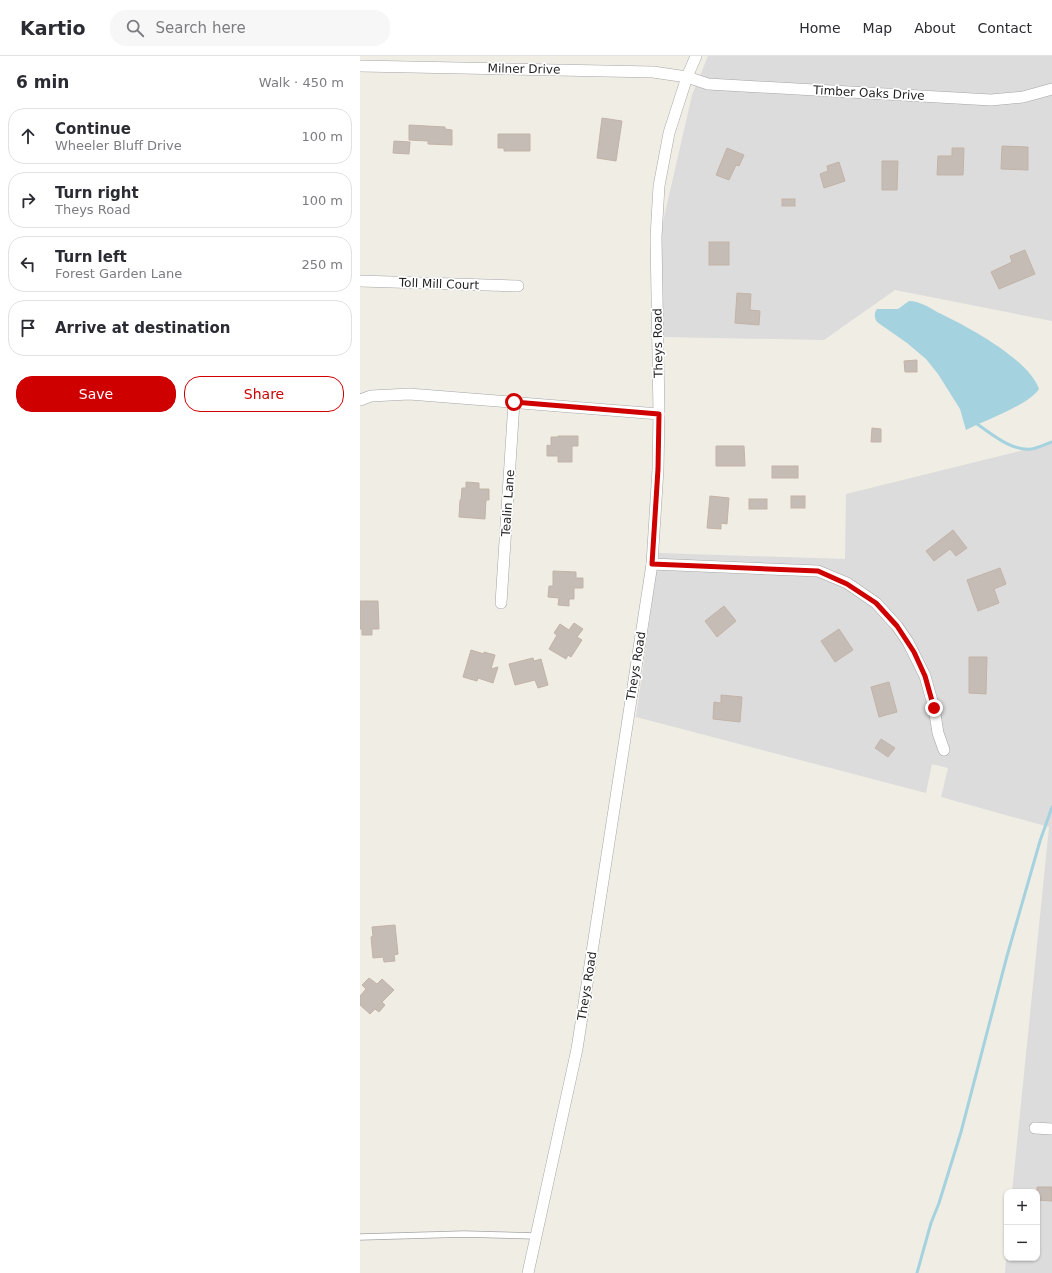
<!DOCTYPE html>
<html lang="en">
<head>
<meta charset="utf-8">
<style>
  body { margin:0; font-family:"DejaVu Sans",sans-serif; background:#f7f7f7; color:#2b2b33 }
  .controls { position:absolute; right:12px; bottom:12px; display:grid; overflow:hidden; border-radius:8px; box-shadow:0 1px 3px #0004 }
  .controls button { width:36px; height:36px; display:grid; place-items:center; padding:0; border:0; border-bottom:1px solid #e1e1e2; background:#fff; color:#2b2b33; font:20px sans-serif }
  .stop { position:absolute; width:12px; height:12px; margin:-9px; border:3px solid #cf0000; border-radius:50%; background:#fff }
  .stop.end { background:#cf0000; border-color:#fff; box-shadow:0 1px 4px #0008 }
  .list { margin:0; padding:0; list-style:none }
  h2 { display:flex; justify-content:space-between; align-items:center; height:52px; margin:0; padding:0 16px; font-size:17px }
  h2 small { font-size:13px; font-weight:400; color:#7c7c81 }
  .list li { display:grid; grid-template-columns:26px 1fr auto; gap:12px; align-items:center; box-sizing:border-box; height:56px; margin:0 8px 8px; padding:0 8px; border:1px solid #e1e1e2; border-radius:16px }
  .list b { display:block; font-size:15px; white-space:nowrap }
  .list p { margin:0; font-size:13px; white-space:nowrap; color:#7c7c81 }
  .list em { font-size:13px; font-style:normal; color:#7c7c81 }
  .actions { display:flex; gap:8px; padding:12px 16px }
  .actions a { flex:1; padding:9px 0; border:1px solid #cf0000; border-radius:16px; text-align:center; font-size:14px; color:#cf0000 }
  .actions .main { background:#cf0000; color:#fff }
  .icon { flex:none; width:22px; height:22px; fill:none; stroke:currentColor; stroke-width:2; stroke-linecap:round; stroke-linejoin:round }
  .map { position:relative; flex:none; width:692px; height:1217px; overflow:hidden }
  header { display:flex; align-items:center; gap:24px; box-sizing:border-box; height:56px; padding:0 20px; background:#fff; border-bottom:1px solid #e1e1e2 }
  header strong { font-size:19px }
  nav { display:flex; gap:22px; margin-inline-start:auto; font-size:14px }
  .search { width:280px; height:36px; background:#f7f7f7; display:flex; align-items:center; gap:10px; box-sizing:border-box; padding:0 14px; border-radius:16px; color:#7c7c81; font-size:15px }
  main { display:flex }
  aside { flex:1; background:#fff }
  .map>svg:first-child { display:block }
  .residential { fill:#dddcdc }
  .water { fill:#a5d2df }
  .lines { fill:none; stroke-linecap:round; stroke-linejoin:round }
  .stream { stroke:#a5d2df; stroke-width:3 }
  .building { fill:#c5bcb5; stroke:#c3b3a7 }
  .service-casing { stroke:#a6a6a6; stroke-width:7 }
  .minor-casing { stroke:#a6a6a6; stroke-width:12 }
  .service { stroke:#fff; stroke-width:5.5 }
  .minor { stroke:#fff; stroke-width:11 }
  .route { stroke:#cf0000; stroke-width:5 }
  .labels { text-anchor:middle; stroke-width:3.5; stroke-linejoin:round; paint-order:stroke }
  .street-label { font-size:12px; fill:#1f1f1f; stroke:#fff }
</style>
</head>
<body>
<header>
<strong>Kartio</strong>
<div class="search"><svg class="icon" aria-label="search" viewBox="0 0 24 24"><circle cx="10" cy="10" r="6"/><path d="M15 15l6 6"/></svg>Search here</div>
<nav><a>Home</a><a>Map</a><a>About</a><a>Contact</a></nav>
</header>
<main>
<aside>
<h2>6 min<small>Walk · 450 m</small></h2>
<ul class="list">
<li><svg class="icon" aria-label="ahead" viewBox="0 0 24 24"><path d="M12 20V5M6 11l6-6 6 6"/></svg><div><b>Continue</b><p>Wheeler Bluff Drive</p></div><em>100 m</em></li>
<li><svg class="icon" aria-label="right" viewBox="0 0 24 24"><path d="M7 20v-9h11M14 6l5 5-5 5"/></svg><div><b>Turn right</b><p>Theys Road</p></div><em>100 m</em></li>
<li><svg class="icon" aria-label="left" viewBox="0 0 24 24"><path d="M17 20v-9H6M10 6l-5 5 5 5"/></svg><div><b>Turn left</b><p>Forest Garden Lane</p></div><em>250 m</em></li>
<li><svg class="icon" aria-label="arrive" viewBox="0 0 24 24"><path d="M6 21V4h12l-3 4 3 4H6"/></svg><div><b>Arrive at destination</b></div></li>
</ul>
<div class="actions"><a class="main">Save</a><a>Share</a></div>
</aside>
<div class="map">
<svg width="692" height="1217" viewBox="0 0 692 1217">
  <rect width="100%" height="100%" fill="#f0ede5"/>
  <g class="residential">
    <polygon points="348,0 692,0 692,265 535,234 464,284 303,281 300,199 302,170 332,39"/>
    <polygon points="692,387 692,1217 645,1217 647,1191 647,1202 677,1202 677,1136 652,1136 689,771 581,741 588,712 572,708 566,737 276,661 299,497 485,503 486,438"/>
  </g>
  <path class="water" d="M549,245C559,245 569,251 577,256C605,269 669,303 679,333C669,349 625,364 606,374L600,353L578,318L566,303L547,287L517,266C514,261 514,257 517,253H538Z"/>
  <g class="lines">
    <g class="stream">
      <path d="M616,365L617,368C632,378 651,395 671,393C678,392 685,388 692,386"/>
      <polyline points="557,1217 571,1167 579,1147 601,1076 647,900 680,785 692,751"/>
    </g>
  </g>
  <g class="building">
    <polygon points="242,62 262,65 256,105 237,102"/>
    <polygon points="49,69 85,71 85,73 92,74 92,89 68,88 68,85 49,84"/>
    <polygon points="138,78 170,78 170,95 144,95 144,92 138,92"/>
    <polygon points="34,85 50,86 49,98 33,97"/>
    <polygon points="642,90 668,91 668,114 641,113"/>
    <polygon points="367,92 384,99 379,110 376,109 369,124 356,119"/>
    <polygon points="592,92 604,92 603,119 577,119 578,100 592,100"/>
    <polygon points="522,105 538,105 537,134 522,134"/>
    <polygon points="479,106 485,125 464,132 460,118 468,115 467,110"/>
    <rect x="422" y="143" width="13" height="7"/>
    <rect x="349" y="186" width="20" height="23"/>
    <polygon points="665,194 675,218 639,233 631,216 652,206 650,200"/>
    <polygon points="377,237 391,238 390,254 400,255 399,269 375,267"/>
    <polygon points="557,304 557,316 545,316 544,305"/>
    <polygon points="512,372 521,373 521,386 511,386"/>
    <polygon points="198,380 218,380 218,390 212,390 212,406 198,406 198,400 187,400 187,389 191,390 191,381 198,381"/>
    <polygon points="356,390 384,390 385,410 356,410"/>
    <rect x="412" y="410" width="26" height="12"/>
    <polygon points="106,426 119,427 119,433 129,433 129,444 126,444 125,463 99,461 100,444 101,444 102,432 106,432"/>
    <polygon points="350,440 369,442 367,468 361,467 361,473 347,472"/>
    <rect x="431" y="440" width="14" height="12"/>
    <rect x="389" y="443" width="18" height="10"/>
    <polygon points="593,474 607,492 596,500 590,493 574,505 566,495"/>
    <polygon points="640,512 646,528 634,533 639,547 618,555 607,524"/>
    <polygon points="193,515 216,516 216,522 223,522 223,532 214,532 214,543 209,543 209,550 198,549 199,542 188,541 189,530 193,530"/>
    <polygon points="0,545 18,545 19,573 12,573 12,579 2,579 2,573 0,573"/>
    <polygon points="364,550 376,565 357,581 345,565"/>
    <polygon points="214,567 223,573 217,581 222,584 211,601 208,599 206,603 189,593 197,579 194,577 200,568 209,574"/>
    <polygon points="479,573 493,594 475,606 461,585"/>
    <polygon points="111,594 124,598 124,596 135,599 131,613 138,611 133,627 118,622 117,625 103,621"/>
    <polygon points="609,601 627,601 626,638 609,637"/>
    <polygon points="173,602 174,605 181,603 188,629 178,632 175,624 155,629 149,608"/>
    <polygon points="529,626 537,656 519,661 511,631"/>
    <polygon points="361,639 382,641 380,666 353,663 354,646 361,647"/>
    <polygon points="521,683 535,692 528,701 515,692"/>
    <polygon points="35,869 38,898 34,899 35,905 24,906 23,901 13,902 11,881 13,880 12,871"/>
    <polygon points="9,922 17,928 22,923 34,934 22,946 25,949 19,956 15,953 10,958 0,949 0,940 6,933 2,929"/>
    <polygon points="677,1131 692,1131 692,1145 677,1144"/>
  </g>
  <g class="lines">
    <defs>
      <polyline id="service" points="0,1181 104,1178 176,1180"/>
      <g id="minor">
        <polyline points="0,10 293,16 327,21 348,28 631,44 663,41 692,33"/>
        <polyline points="0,225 158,230"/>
        <polyline points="0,344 11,340 49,338 299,358"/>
        <polyline points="292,508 458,515 487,527 516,547 537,570 548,586 565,620 574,652 578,677 584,694"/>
        <polyline points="141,547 154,346"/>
        <polyline points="675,1072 692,1073"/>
        <polyline points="168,1217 217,993 292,508 298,413 299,358 296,181 299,130 309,77 327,21 336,0"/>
      </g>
    </defs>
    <use href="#service" class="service-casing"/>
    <use href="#minor" class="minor-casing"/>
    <use href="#service" class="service"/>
    <use href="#minor" class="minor"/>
  </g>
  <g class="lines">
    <polyline class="route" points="154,346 299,358 298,413 292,508 458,515 487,528 516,547 537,570 554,596 565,620 574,652"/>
  </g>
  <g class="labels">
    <g class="street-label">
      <text transform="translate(164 13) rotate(1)" y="4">Milner Drive</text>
      <text transform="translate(509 37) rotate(3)" y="4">Timber Oaks Drive</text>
      <text transform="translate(79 228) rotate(2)" y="4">Toll Mill Court</text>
      <text transform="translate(298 287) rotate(-91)" y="4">Theys Road</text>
      <text transform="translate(148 447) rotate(-86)" y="4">Tealin Lane</text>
      <text transform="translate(276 610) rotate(-81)" y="4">Theys Road</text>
      <text transform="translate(227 930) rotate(-81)" y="4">Theys Road</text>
    </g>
  </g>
</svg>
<div class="controls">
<button>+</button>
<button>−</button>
</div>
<div class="stop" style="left:154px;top:346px"></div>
<div class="stop end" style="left:574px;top:652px"></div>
</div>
</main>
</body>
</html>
